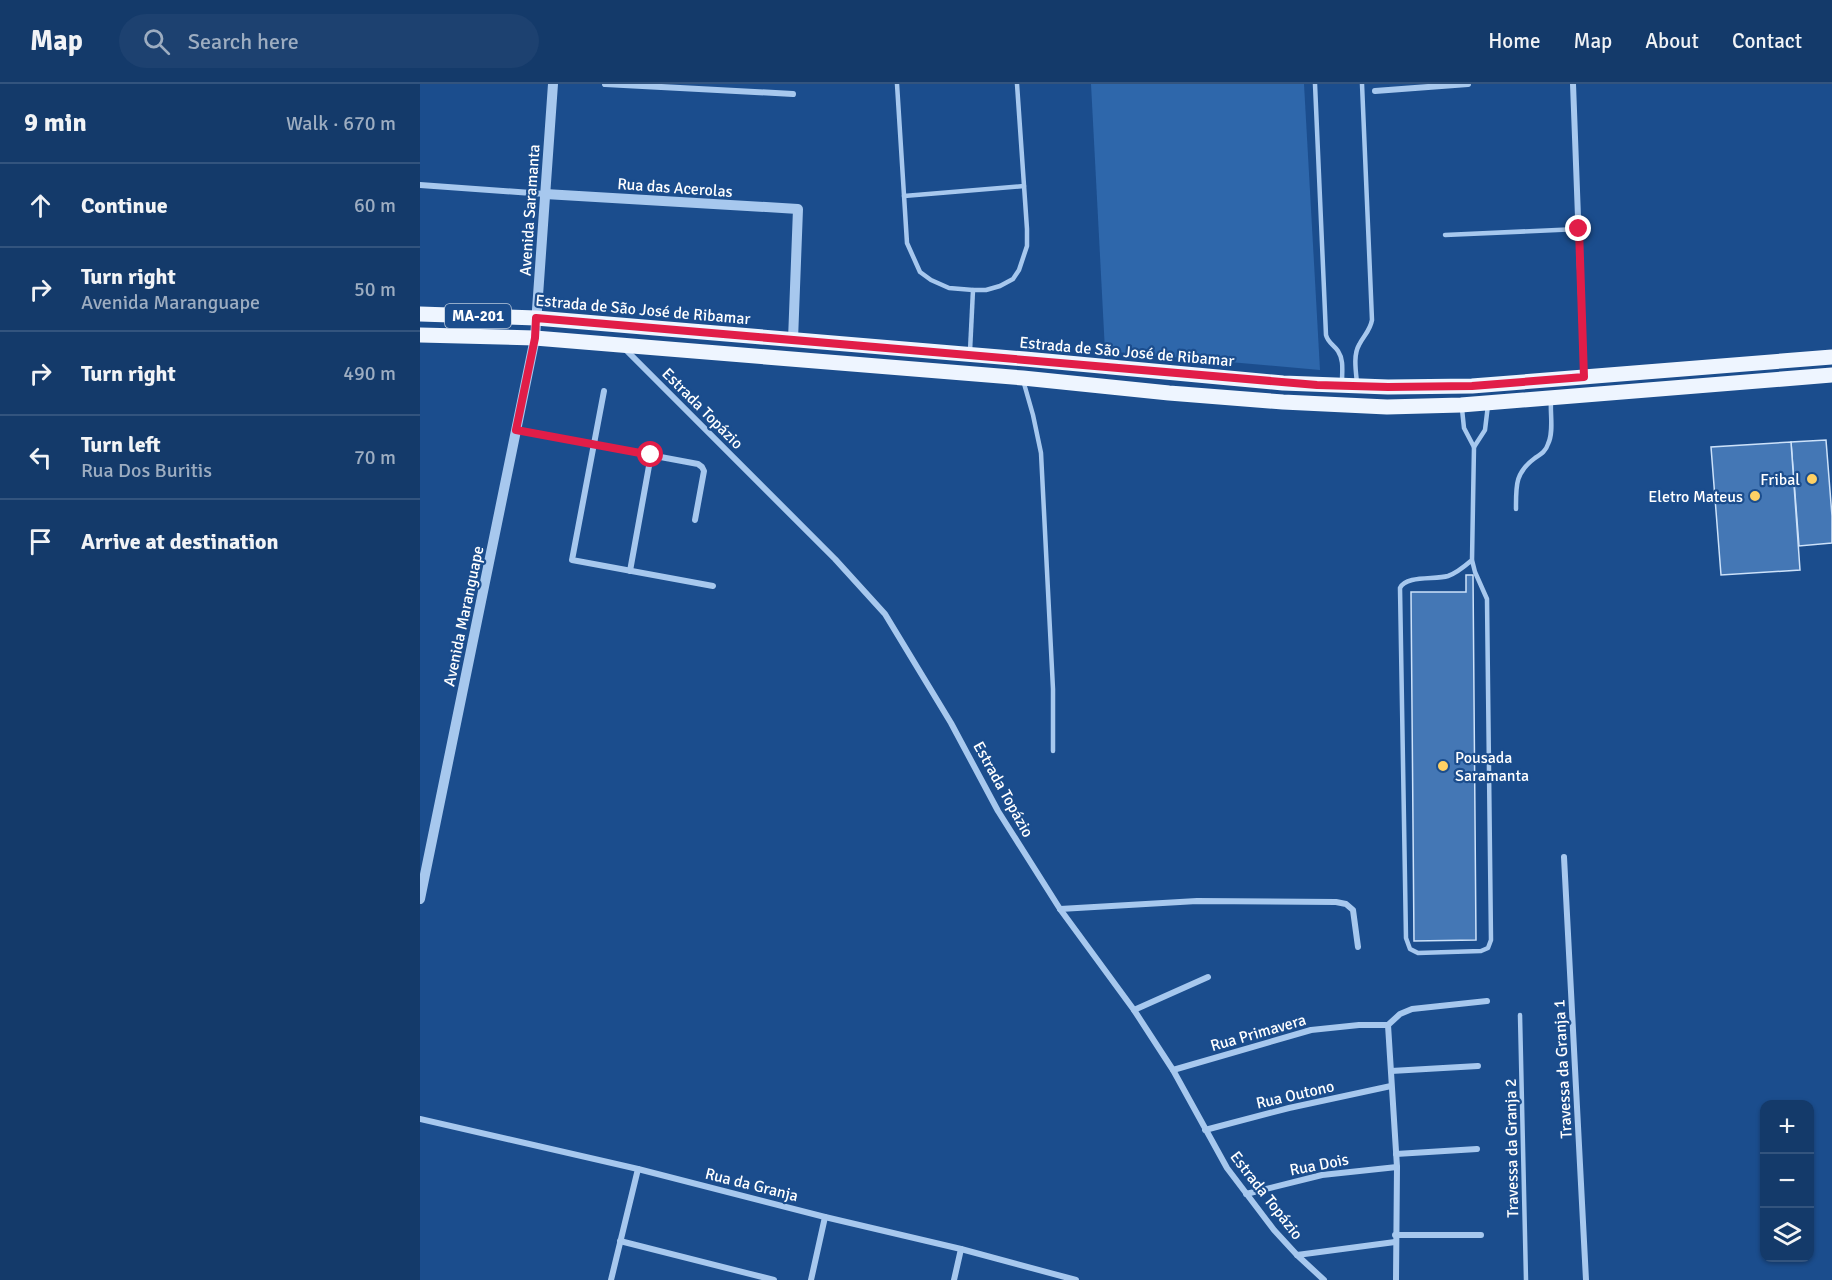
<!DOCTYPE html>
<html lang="en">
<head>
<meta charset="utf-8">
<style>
  body { margin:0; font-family:Signika,sans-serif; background:#1d4170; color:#f1f3f6 }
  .controls { position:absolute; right:18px; bottom:18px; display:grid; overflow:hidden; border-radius:12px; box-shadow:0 2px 4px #0004 }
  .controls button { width:54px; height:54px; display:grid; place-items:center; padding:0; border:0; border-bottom:2px solid #33547e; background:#143a6a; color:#f1f3f6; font:30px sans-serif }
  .stop { position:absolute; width:18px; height:18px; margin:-14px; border:4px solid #e11d48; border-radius:50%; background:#fff }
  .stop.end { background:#e11d48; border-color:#fff; box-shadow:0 2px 6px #0008 }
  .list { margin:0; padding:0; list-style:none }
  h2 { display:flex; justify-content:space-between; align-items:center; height:78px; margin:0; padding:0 24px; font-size:26px }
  h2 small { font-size:20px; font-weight:400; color:#9dadc1 }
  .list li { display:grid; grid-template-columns:39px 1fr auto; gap:18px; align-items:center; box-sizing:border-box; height:84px; padding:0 24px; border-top:2px solid #33547e }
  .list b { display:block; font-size:22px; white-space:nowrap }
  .list p { margin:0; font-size:20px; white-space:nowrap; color:#9dadc1 }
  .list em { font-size:20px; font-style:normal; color:#9dadc1 }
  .icon { flex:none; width:33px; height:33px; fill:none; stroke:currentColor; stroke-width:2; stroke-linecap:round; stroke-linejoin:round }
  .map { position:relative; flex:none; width:1412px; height:1196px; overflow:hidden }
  header { display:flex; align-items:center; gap:36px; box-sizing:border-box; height:84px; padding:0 30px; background:#143a6a; border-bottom:2px solid #33547e }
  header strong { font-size:28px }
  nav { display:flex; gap:33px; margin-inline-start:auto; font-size:21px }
  .search { width:420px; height:54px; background:#1d4170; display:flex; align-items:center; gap:15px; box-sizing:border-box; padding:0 21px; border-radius:33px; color:#9dadc1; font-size:22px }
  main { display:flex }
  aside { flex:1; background:#143a6a }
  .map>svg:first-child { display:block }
  .green { fill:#2e67ab }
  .building { fill:#4477b5; stroke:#cde2fa; stroke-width:1.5 }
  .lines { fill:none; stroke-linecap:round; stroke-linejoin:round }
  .service { stroke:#a7c8ee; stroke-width:4.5 }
  .minor { stroke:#a7c8ee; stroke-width:6 }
  .tertiary { stroke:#a7c8ee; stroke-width:10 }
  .primary { stroke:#eef5ff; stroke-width:15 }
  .route { stroke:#e11d48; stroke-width:8 }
  .poi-dot { fill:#ffd164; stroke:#1b4d8d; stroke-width:2 }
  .labels { text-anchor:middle; stroke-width:4.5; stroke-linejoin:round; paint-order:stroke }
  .shield { fill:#1b4d8d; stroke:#bbcadd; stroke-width:1.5 }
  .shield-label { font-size:15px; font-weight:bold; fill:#fff }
  .street-label { font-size:16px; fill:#fff; stroke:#1b4d8d }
  .poi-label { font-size:16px; fill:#fff; stroke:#1b4d8d; text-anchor:end }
</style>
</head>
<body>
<header>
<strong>Map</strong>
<div class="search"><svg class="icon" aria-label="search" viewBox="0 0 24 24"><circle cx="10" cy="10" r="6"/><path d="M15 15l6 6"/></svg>Search here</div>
<nav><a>Home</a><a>Map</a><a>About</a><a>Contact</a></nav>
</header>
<main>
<aside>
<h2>9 min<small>Walk · 670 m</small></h2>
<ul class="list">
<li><svg class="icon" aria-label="ahead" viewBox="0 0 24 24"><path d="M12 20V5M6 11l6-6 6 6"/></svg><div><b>Continue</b></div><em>60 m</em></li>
<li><svg class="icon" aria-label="right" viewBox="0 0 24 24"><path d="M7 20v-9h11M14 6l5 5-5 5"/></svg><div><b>Turn right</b><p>Avenida Maranguape</p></div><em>50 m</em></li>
<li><svg class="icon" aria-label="right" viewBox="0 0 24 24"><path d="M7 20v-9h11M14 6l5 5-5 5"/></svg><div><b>Turn right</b></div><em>490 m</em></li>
<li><svg class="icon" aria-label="left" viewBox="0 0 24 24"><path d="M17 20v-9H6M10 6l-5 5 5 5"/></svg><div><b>Turn left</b><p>Rua Dos Buritis</p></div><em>70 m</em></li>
<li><svg class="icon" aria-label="arrive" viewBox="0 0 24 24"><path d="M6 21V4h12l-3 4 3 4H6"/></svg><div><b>Arrive at destination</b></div></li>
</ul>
</aside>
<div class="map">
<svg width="1412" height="1196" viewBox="0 0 1412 1196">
  <rect width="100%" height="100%" fill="#1b4d8d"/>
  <polygon class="green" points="671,0 884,0 900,286 685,267"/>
  <g class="building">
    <polygon points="1406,356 1412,432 1412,459 1379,462 1371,358"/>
    <polygon points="1371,358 1380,486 1301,491 1291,363"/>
    <polygon points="1046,491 1053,491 1056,856 994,857 991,508 1046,508"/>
  </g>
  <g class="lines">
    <g class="service">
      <polyline points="477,0 487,159 500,188 511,196 529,204 553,206 566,206 580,202 593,195 599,186 607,162 607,145 597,0"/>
      <path d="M895,0L906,251C908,259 914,261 918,267C924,276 922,287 922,298"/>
      <polyline points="484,112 604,102"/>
      <polyline points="1025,151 1159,145"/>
      <polyline points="550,267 553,206"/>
      <polyline points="603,296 613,331 621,369 633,605 633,667"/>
      <path d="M937,299C936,288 933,271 939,261C944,251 950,247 952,236L942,0"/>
      <path d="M1042,325L1044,344L1054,363L1052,476L1055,488L1067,515L1071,856L1068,864L1061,867L998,869L990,865L986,854L980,504C986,491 1015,496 1028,492C1037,489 1045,482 1052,476"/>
      <polyline points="1054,363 1065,346 1068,321"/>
      <path d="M1096,425C1096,401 1095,389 1115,374C1121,370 1126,367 1128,360C1134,348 1130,330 1131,317"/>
      <polyline points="1100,931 1106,1196"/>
    </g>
    <g class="minor">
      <polyline points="185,0 373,10"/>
      <polyline points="1153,0 1164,293"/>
      <polyline points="955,7 1048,0"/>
      <polyline points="0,101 125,110"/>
      <polyline points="205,265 415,475 465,530 531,639 578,727 640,825 714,926 753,986 807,1084 854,1146 877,1171 904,1196"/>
      <polyline points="184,307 152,476 293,502"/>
      <polyline points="96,346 278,380 282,383 284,387 275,436"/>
      <polyline points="210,487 231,371"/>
      <polyline points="1144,773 1166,1196"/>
      <polyline points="640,825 777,817 916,818 926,820 933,826 938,863"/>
      <polyline points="714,926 788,893"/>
      <polyline points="968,941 977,1083 976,1196"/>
      <polyline points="968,941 980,930 992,925 1067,917"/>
      <polyline points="753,986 891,946 939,941 968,941"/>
      <polyline points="971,987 1058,982"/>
      <polyline points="0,1035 218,1085 405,1133 541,1165 656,1196"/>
      <polyline points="785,1046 869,1024 971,1002"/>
      <polyline points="976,1070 1057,1065"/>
      <polyline points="826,1110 902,1091 977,1083"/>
      <polyline points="975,1151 1061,1151"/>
      <polyline points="200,1157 354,1196"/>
      <polyline points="877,1171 975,1158"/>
      <polyline points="191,1196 218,1085"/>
      <polyline points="391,1196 405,1133"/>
      <polyline points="534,1196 541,1165"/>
    </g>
    <g class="tertiary">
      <polyline points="125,110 378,125 373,256"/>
      <polyline points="0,815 115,254 133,0"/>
    </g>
    <g class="primary">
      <polyline points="0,230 116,234 605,275 863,299 968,303 1052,302 1412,273"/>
      <polyline points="0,251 115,254 200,261 603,294 749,309 863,318 967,323 1041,321 1412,291"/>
    </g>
  </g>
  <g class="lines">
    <polyline class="route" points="231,371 96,346 115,254 116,234 897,301 968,303 1052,302 1164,293 1159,145"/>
  </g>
  <g class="poi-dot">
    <circle cx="1392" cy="395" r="6"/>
    <circle cx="1335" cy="412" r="6"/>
    <circle cx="1023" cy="682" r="6"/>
  </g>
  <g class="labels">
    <rect class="shield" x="25" y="220" width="66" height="24" rx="4.5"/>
    <g class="shield-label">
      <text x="58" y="237">MA-201</text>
    </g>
    <g class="street-label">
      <text transform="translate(255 103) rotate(4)" y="6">Rua das Acerolas</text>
      <text transform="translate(109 126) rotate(-86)" y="6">Avenida Saramanta</text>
      <text transform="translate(223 225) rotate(5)" y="6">Estrada de São José de Ribamar</text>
      <text transform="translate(707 267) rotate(5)" y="6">Estrada de São José de Ribamar</text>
      <text transform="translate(283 324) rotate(45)" y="6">Estrada Topázio</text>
      <text transform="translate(43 532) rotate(-78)" y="6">Avenida Maranguape</text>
      <text transform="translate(584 705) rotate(61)" y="6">Estrada Topázio</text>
      <text transform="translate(838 948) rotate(-16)" y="6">Rua Primavera</text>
      <text transform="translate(1142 985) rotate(-93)" y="6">Travessa da Granja 1</text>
      <text transform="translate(875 1010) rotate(-13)" y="6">Rua Outono</text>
      <text transform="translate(1091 1064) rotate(-91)" y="6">Travessa da Granja 2</text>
      <text transform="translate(899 1080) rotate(-11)" y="6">Rua Dois</text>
      <text transform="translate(332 1100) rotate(14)" y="6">Rua da Granja</text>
      <text transform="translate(847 1111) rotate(52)" y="6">Estrada Topázio</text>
    </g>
    <g class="poi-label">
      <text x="1380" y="401">Fribal</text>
      <text x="1323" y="418">Eletro Mateus</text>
      <text x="1035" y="679" text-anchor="start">Pousada<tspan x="1035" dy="18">Saramanta</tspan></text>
    </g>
  </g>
</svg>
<div class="controls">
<button>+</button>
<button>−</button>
<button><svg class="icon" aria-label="layers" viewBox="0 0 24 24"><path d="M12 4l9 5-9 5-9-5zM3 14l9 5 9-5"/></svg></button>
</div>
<div class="stop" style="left:231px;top:371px"></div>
<div class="stop end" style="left:1159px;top:145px"></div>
</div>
</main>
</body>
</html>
